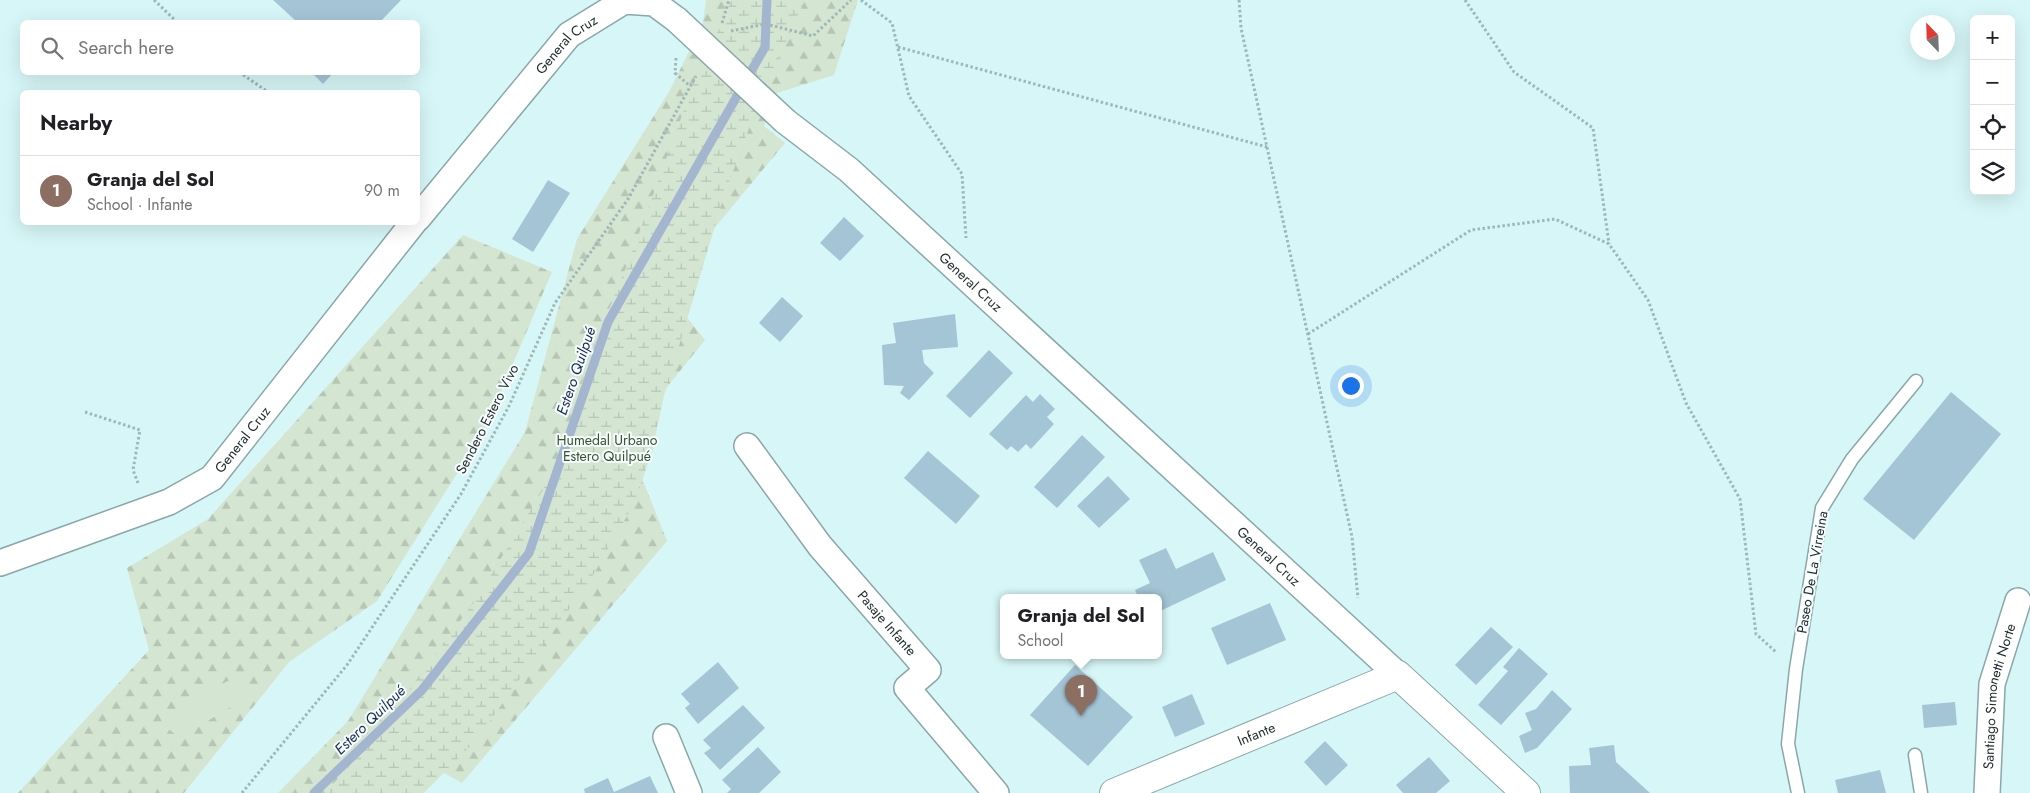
<!DOCTYPE html>
<html lang="en">
<head>
<meta charset="utf-8">
<style>
  body { margin:0; font-family:Jost,sans-serif; background:#f2f2f2; color:#202124 }
  .controls { position:absolute; right:15px; top:15px; display:grid; overflow:hidden; border-radius:8px; box-shadow:0 5px 20px #0002 }
  .controls button { width:45px; height:45px; display:grid; place-items:center; padding:0; border:0; border-bottom:1px solid #e0e0e0; background:#fff; color:#202124; font:25px sans-serif }
  .compass { position:absolute; left:1910px; top:15px; width:45px; height:45px; border-radius:50%; background:#fff; box-shadow:0 5px 20px #0002; rotate:337deg }
  .you { position:absolute; left:1350px; top:385px; width:18px; height:18px; margin:-12px; border:4px solid #fff; border-radius:50%; background:#1a73e8; box-shadow:0 0 0 8px #1a73e833 }
  .badge { display:grid; place-items:center; width:32px; height:32px; border-radius:50%; background:#d93025; color:#fff; font-size:16px; font-weight:700 }
  .pin { position:absolute; translate:-50% -41px; filter:drop-shadow(0 1px 2px #0008) }
  .pin::after { content:''; position:absolute; top:26px; width:18px; height:15px; background:inherit; clip-path:polygon(0 0,100% 0,50% 100%) }
  .popup { position:absolute; left:1000px; top:594px; width:162px; height:65px; box-sizing:border-box; display:grid; place-content:center; border-radius:8px; background:#fff; filter:drop-shadow(0 1px 4px #0005); font-size:16px; white-space:nowrap; color:#757577 }
  .popup b { font-size:19px; color:#202124 }
  .popup::after { content:''; position:absolute; left:50%; top:100%; margin-left:-10px; border:10px solid transparent; border-top-color:#fff }
  .list { margin:0; padding:0; list-style:none }
  h2 { display:flex; justify-content:space-between; align-items:center; height:65px; margin:0; padding:0 20px; font-size:21px }
  h2 small { font-size:16px; font-weight:400; color:#757577 }
  .list li { display:grid; grid-template-columns:32px 1fr auto; gap:15px; align-items:center; box-sizing:border-box; height:70px; padding:0 20px; border-top:1px solid #e0e0e0 }
  .list b { display:block; font-size:19px; white-space:nowrap }
  .list p { margin:0; font-size:16px; white-space:nowrap; color:#757577 }
  .list em { font-size:16px; font-style:normal; color:#757577 }
  .icon { flex:none; width:28px; height:28px; fill:none; stroke:currentColor; stroke-width:2; stroke-linecap:round; stroke-linejoin:round }
  .map { position:relative; flex:none; width:2030px; height:793px; overflow:hidden }
  .search { position:absolute; background:#fff; box-shadow:0 5px 20px #0002; left:20px; top:20px; width:400px; height:55px; display:flex; align-items:center; gap:12px; box-sizing:border-box; padding:0 18px; border-radius:8px; color:#757577; font-size:19px }
  .panel { position:absolute; background:#fff; box-shadow:0 5px 20px #0002; left:20px; top:90px; width:400px; height:135px; border-radius:8px }
  .map>svg:first-child { display:block }
  .forest { fill:url(#forest-firs) }
  .wetland { fill:url(#wetland-marsh) }
  .pitch { fill:#d4e5d2 }
  .lines { fill:none; stroke-linecap:round; stroke-linejoin:round }
  .stream { stroke:#a4b5d0; stroke-width:9 }
  .building { fill:#a4c5d6 }
  .lane-casing { stroke:#8aa7a9; stroke-width:15 }
  .street-casing { stroke:#8aa7a9; stroke-width:28 }
  .secondary-casing { stroke:#8aa7a9; stroke-width:30 }
  .path { stroke:#9eb7b7; stroke-width:3; stroke-dasharray:2.5 2.5; stroke-linecap:butt }
  .lane { stroke:#fff; stroke-width:12 }
  .street { stroke:#fff; stroke-width:25 }
  .secondary { stroke:#fff; stroke-width:28 }
  .street-bridge-casing { stroke:#8aa7a9; stroke-width:28; stroke-linecap:butt }
  .street-bridge { stroke:#fff; stroke-width:25 }
  .labels { text-anchor:middle; stroke-width:4; stroke-linejoin:round; paint-order:stroke }
  .street-label { font-size:14px; fill:#1f2b2b; stroke:#f7fdfe }
  .park-label { font-size:14px; fill:#31532e; stroke:#f7fdfe }
  .water-label { font-size:15px; font-style:italic; fill:#152c51; stroke:#f7fdfe }
</style>
</head>
<body>
<div class="map">
<svg width="2030" height="793" viewBox="0 0 2030 793">
  <defs>
    <pattern id="forest-firs" width="22" height="20" patternUnits="userSpaceOnUse" patternTransform="scale(1.25)"><rect width="22" height="20" fill="#d4e5d2"/><path d="M5 1l3.5 6h-7zM16 11l3.5 6h-7z" fill="#b6c5b4"/></pattern>
    <pattern id="wetland-marsh" width="20" height="14" patternUnits="userSpaceOnUse" patternTransform="scale(1.25)"><rect width="20" height="14" fill="#d4e5d2"/><path d="M1 5h8M5 5V1M11 12h8M15 12V8" fill="none" stroke="#b6c5b4"/></pattern>
  </defs>
  <rect width="100%" height="100%" fill="#d7f6f7"/>
  <g class="forest">
    <polygon points="706,0 858,0 834,75 777,93 764,126 785,143 664,289 705,340 626,438 667,541 462,783 421,760 395,793 278,793 348,721 525,432 577,239 670,90 703,23"/>
    <polygon points="463,235 552,272 486,427 377,601 289,662 184,793 18,793 149,650 127,568 208,519"/>
  </g>
  <polygon class="wetland" points="731,0 805,0 761,96 724,196 664,396 652,451 635,502 592,577 478,738 424,793 325,793 367,746 477,598 551,476 596,341 631,255 696,77 723,22"/>
  <polygon class="pitch" points="243,674 250,695 180,738 162,724 209,690"/>
  <g class="lines">
    <polyline class="stream" points="314,793 422,690 529,553 608,322 765,47 767,0"/>
  </g>
  <g class="building">
    <polygon points="273,0 401,0 380,22 294,22 296,21"/>
    <polygon points="311,72 334,72 323,84"/>
    <polygon points="548,180 570,193 533,252 512,239"/>
    <polygon points="844,217 864,236 840,261 820,243"/>
    <polygon points="782,297 803,316 780,342 759,323"/>
    <polygon points="955,314 958,347 922,350 924,363 934,373 909,400 900,393 904,386 884,385 882,345 896,343 893,323"/>
    <polygon points="989,350 1013,373 970,418 946,396"/>
    <polygon points="1951,392 2001,434 1914,540 1863,499"/>
    <polygon points="1040,394 1055,409 1047,417 1054,424 1031,449 1026,444 1018,452 1011,446 1007,450 989,434 1026,395 1033,402"/>
    <polygon points="1082,435 1105,457 1057,508 1034,487"/>
    <polygon points="928,451 980,496 956,524 904,478"/>
    <polygon points="1108,476 1130,499 1099,528 1077,506"/>
    <polygon points="1166,548 1176,569 1213,552 1226,580 1158,612 1158,597 1138,597 1135,590 1150,583 1139,560"/>
    <polygon points="1270,603 1286,640 1227,665 1211,628"/>
    <polygon points="1491,627 1513,647 1476,685 1455,665"/>
    <polygon points="1519,648 1548,674 1501,725 1478,705 1508,671 1503,667"/>
    <polygon points="718,662 739,688 698,724 685,708 690,704 681,694"/>
    <polygon points="1075,665 1133,717 1088,766 1030,715"/>
    <polygon points="1552,690 1572,709 1537,748 1525,753 1519,736 1532,730 1525,713 1536,709"/>
    <polygon points="1192,694 1205,724 1175,737 1162,707"/>
    <polygon points="1955,702 1957,725 1924,728 1922,705"/>
    <polygon points="743,705 765,728 720,770 704,753 711,748 703,740"/>
    <polygon points="1325,741 1348,765 1326,786 1304,762"/>
    <polygon points="1614,745 1616,762 1650,793 1570,793 1569,766 1591,765 1589,748"/>
    <polygon points="758,747 781,772 759,793 727,793 731,789 722,780"/>
    <polygon points="1429,757 1450,781 1436,793 1403,793 1396,785"/>
    <polygon points="1880,770 1886,793 1838,793 1835,780"/>
    <polygon points="650,776 658,793 585,793 584,789 608,778 614,792"/>
  </g>
  <g class="lines">
    <defs>
      <g id="lane">
        <polyline points="1915,755 1921,793"/>
        <polyline points="1798,793 1788,744 1796,669 1822,508 1852,459 1916,381"/>
      </g>
      <g id="street">
        <path id="s1" d="M785,121L849,170L1398,675"/>
        <path id="s2" d="M418,218L569,35L624,1L654,3L677,20"/>
        <path id="s3" d="M747,446L820,546L928,670L907,688L996,793"/>
        <path id="s4" d="M0,563L169,502L212,478L414,222"/>
        <polyline points="666,737 689,793"/>
        <path id="s5" d="M1987,793L1992,684L2018,601"/>
      </g>
      <g id="secondary">
        <path id="s6" d="M1114,793L1398,675L1526,793"/>
      </g>
    </defs>
    <use href="#lane" class="lane-casing"/>
    <use href="#street" class="street-casing"/>
    <use href="#secondary" class="secondary-casing"/>
    <g class="path">
      <polyline points="154,0 177,22"/>
      <polyline points="861,0 892,23 909,96 962,174 966,238"/>
      <polyline points="1239,0 1241,28 1352,537 1358,598"/>
      <polyline points="1465,0 1514,72 1593,128 1609,244"/>
      <polyline points="722,23 729,0"/>
      <polyline points="731,31 766,24 813,36 851,0"/>
      <polyline points="898,47 1267,147"/>
      <polyline points="676,58 675,73 690,86"/>
      <polyline points="239,72 268,92"/>
      <polyline points="1308,334 1471,230 1555,219 1609,244 1648,300 1686,403 1740,499 1756,634 1776,652"/>
      <polyline points="85,412 140,430 133,470 138,483"/>
      <polyline points="242,793 347,665 461,494 509,406 555,303 628,199 696,76"/>
    </g>
    <use href="#lane" class="lane"/>
    <use href="#street" class="street"/>
    <use href="#secondary" class="secondary"/>
    <defs>
      <polyline id="street-bridge" points="677,20 785,121"/>
    </defs>
    <use href="#street-bridge" class="street-bridge-casing"/>
    <use href="#street-bridge" class="street-bridge"/>
  </g>
  <g class="labels">
    <g class="street-label">
      <text dy="5" stroke="none"><textPath href="#s2" startOffset="229">General Cruz</textPath></text>
      <text dy="5" stroke="none"><textPath href="#s1" startOffset="246">General Cruz</textPath></text>
      <text transform="translate(487 419) rotate(-63)" y="5">Sendero Estero Vivo</text>
      <text dy="5" stroke="none"><textPath href="#s4" startOffset="278">General Cruz</textPath></text>
      <text dy="5" stroke="none"><textPath href="#s1" startOffset="651">General Cruz</textPath></text>
      <text transform="translate(1812 572) rotate(-80)" y="5">Paseo De La Virreina</text>
      <text dy="5" stroke="none"><textPath href="#s3" startOffset="226">Pasaje Infante</textPath></text>
      <text dy="5" stroke="none"><textPath href="#s5" startOffset="98">Santiago Simonetti Norte</textPath></text>
      <text dy="5" stroke="none"><textPath href="#s6" startOffset="154">Infante</textPath></text>
    </g>
    <g class="park-label">
      <text x="607" y="445">Humedal Urbano<tspan x="607" dy="16">Estero Quilpué</tspan></text>
    </g>
    <g class="water-label">
      <text transform="translate(576 371) rotate(-71)" y="5">Estero Quilpué</text>
      <text transform="translate(370 720) rotate(-44)" y="5">Estero Quilpué</text>
    </g>
  </g>
</svg>
<div class="controls">
<button>+</button>
<button>−</button>
<button><svg class="icon" aria-label="locate" viewBox="0 0 24 24"><circle cx="12" cy="12" r="6"/><path d="M12 2v4M12 18v4M2 12h4M18 12h4"/></svg></button>
<button><svg class="icon" aria-label="layers" viewBox="0 0 24 24"><path d="M12 4l9 5-9 5-9-5zM3 14l9 5 9-5"/></svg></button>
</div>
<svg class="compass" viewBox="-18 -18 36 36"><path d="M0-13l5 13h-10z" fill="#e53935"/><path d="M0 13l5-13h-10z" fill="#757577"/></svg>
<div class="you"></div>
<div class="pin badge" style="left:1081px;top:716px;background:#8d6e63">1</div>
<div class="popup"><b>Granja del Sol</b>School</div>
<div class="search"><svg class="icon" aria-label="search" viewBox="0 0 24 24"><circle cx="10" cy="10" r="6"/><path d="M15 15l6 6"/></svg>Search here</div>
<section class="panel">
<h2>Nearby<small></small></h2>
<ul class="list">
<li><span class="badge" style="background:#8d6e63">1</span><div><b>Granja del Sol</b><p>School · Infante</p></div><em>90 m</em></li>
</ul>
</section>
</div>
</body>
</html>
